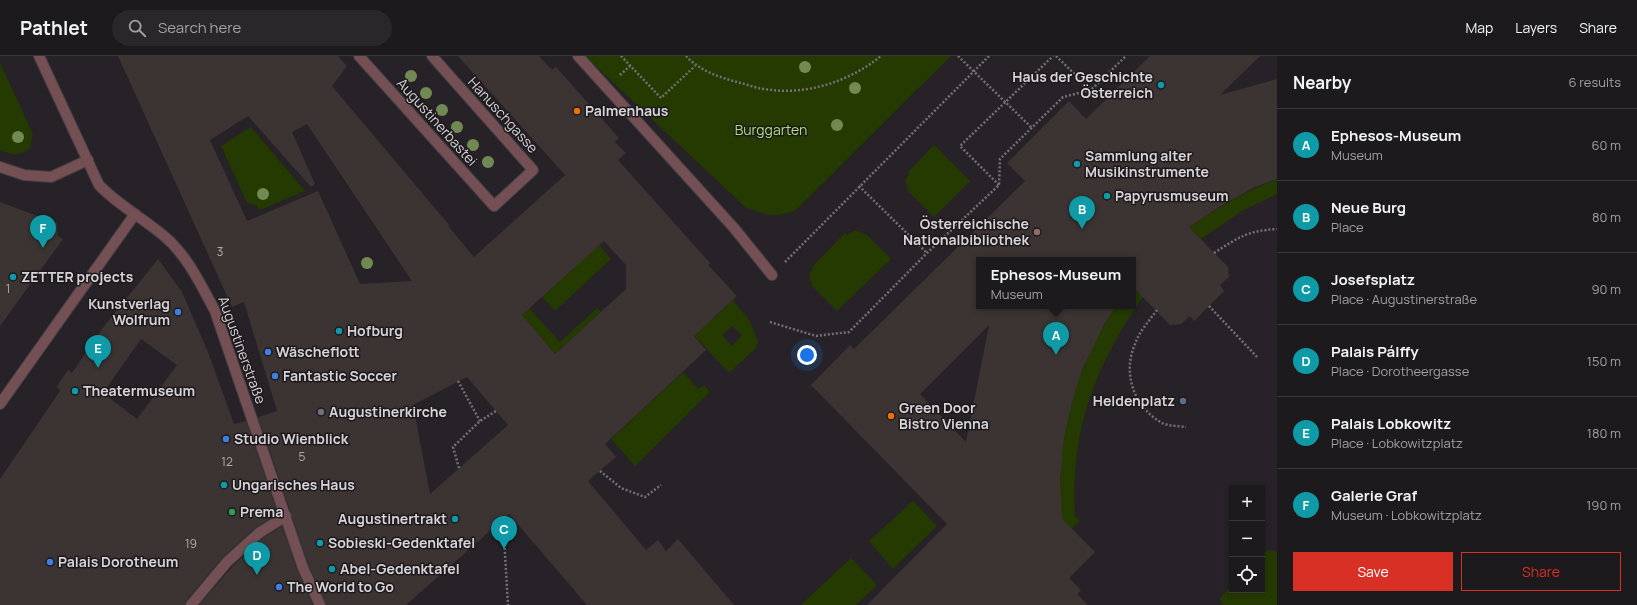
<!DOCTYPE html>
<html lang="en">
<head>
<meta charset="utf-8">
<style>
  body { margin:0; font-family:Manrope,sans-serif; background:#29272a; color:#f1f3f6 }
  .controls { position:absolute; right:12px; bottom:12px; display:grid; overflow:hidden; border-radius:0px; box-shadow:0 2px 6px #0003 }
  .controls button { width:36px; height:36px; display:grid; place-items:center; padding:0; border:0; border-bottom:1px solid #3a383b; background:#1c1a1d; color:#f1f3f6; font:20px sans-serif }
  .you { position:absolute; left:807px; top:299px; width:14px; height:14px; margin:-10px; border:3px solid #fff; border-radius:50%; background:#1a73e8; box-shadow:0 0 0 6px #1a73e833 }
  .badge { display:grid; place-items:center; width:26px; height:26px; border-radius:50%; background:#d93025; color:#fff; font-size:13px; font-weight:700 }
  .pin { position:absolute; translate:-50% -33px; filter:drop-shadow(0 1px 2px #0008) }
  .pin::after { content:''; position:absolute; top:21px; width:14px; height:12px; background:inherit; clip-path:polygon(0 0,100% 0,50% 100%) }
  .popup { position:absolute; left:976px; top:201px; width:160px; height:52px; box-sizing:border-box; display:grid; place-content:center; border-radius:0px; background:#1c1a1d; filter:drop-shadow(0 1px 3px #0005); font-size:13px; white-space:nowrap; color:#a0a1a4 }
  .popup b { font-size:15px; color:#f1f3f6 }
  .popup::after { content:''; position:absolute; left:50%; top:100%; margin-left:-8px; border:8px solid transparent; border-top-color:#1c1a1d }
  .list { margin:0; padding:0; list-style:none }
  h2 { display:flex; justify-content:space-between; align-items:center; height:52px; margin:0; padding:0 16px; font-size:17px }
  h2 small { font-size:13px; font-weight:400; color:#a0a1a4 }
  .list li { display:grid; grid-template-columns:26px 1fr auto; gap:12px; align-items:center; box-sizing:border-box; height:72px; padding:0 16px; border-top:1px solid #3a383b }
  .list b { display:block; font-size:15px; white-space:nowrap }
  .list p { margin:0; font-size:13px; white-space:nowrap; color:#a0a1a4 }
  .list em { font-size:13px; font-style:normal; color:#a0a1a4 }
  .actions { display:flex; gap:8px; padding:12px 16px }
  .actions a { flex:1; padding:9px 0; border:1px solid #d93025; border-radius:0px; text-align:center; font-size:14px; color:#d93025 }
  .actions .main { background:#d93025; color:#fff }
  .icon { flex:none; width:22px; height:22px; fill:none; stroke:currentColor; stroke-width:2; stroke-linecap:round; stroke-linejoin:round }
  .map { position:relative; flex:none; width:1277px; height:549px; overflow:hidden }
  header { display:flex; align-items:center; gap:24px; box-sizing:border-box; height:56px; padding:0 20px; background:#1c1a1d; border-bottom:1px solid #3a383b }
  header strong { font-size:19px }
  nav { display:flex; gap:22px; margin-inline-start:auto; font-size:14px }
  .search { width:280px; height:36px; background:#29272a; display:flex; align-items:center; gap:10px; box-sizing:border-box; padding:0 14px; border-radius:22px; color:#a0a1a4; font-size:15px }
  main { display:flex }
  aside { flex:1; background:#1c1a1d }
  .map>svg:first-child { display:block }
  .green { fill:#243a00; fill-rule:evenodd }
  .building { fill:#3c3433; fill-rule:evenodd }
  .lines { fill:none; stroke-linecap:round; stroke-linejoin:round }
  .lane-casing { stroke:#423e43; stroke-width:12 }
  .street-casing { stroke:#423e43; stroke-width:12 }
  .path { stroke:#747175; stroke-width:2.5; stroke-dasharray:2 2; stroke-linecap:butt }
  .lane { stroke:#745054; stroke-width:10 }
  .street { stroke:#745054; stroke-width:10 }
  .tree { fill:#728954 }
  .culture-dot { fill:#0f9aa8; stroke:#1d191d; stroke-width:1.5 }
  .food-dot { fill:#e8710a; stroke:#1d191d; stroke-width:1.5 }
  .education-dot { fill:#8d6e63; stroke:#1d191d; stroke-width:1.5 }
  .shop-dot { fill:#3f7fe0; stroke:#1d191d; stroke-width:1.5 }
  .service-dot { fill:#5c6f8a; stroke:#1d191d; stroke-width:1.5 }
  .worship-dot { fill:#6b7280; stroke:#1d191d; stroke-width:1.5 }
  .leisure-dot { fill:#2e9e5b; stroke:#1d191d; stroke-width:1.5 }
  .labels { text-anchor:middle; stroke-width:3; stroke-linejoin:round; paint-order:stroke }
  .number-label { font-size:12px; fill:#b0acae }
  .poi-label { font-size:14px; font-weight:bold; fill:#d7d4d7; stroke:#1d191d; text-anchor:start }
  .street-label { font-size:14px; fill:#d7d4d7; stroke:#1d191d }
  .park-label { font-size:14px; fill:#b0de79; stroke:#1d191d }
</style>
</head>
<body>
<header>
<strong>Pathlet</strong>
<div class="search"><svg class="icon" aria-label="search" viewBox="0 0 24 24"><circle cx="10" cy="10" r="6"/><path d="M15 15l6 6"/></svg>Search here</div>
<nav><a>Map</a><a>Layers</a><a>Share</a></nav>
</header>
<main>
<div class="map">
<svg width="1277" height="549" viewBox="0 0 1277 549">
  <rect width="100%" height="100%" fill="#262227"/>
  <g class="green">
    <path d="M585,0H951L795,155C770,162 769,160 745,151Z"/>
    <path d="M0,7L33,78L30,92C17,101 14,99 0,94Z"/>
    <polygon points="251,71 305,135 260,154 256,149 247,147 221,90"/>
    <polygon points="934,89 970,125 934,161 907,134 908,132 905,125 909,117 908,116"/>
    <path d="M1277,123V138L1242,155L1201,183L1189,171C1217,152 1245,135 1277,123Z"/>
    <path d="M854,175H859L864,179L866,178L891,203L837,255L811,229L812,228C808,223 809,217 813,212L812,211L845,177L847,179Z"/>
    <polygon points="599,189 611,203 555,255 542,241"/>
    <path d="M1133,230L1143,241C1095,310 1070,374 1075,460L1080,465L1071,473L1062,470C1061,454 1060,439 1060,424C1060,362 1083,301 1116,250H1133Z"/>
    <path d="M733,244L750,265L758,285L756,292L729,317L692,277L710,259L713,263ZM732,270L742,279L732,290L722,279Z"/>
    <polygon points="529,252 560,286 597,252 601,256 555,298 522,259"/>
    <polygon points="683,316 698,333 704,329 710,336 635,410 611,383"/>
    <polygon points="913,445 937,470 893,513 869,485"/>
    <polygon points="1267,494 1277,496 1277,549 1223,549 1220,544 1221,541 1232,529 1232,534 1262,534 1262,499"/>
    <polygon points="851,502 877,529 856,549 801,549"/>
  </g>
  <g class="building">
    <path d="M118,0H338L347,10L332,30L449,169V171L474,201L565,119L458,0H539L552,14L556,11L619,82L615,86L626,97L618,104L710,207L708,209L737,240L694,280L706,294L605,388L616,401L588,425L646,494L658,484L666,495L678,483L734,549H587L509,458L406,549H326L309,510L258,361L277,355L244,246L232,251ZM248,60L311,131L315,128L292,76L307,68L412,225L360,228L318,135L247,165L210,84ZM604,185L626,209V233L555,298L522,259ZM467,321L508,369L430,438L413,349Z"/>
    <path d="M1150,0H1260L1220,39L1277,23V123L1255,131L1219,151L1189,171L1228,211L1229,221L1220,229L1224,235L1194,265L1190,260L1181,268L1170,269L1133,231V204H979V250H1116L1104,269L1082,314L1072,346L1064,381L1060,423L1062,463L1095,496L1069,522L1081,534L1077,538L1088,549H867L947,468L811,329L850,289L854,293L1025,125L1007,107L1069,45L1086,63ZM989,269L966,386L920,338Z"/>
    <polygon points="0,146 40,161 49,171 57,166 58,180 63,183 0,270"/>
    <path d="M158,203L182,236L208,296L234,368L246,365L278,458L255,472L223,501L186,545L185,549H0V423L60,335L57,330L68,314L72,317L105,269ZM141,283L177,309L137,363L103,337Z"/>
    <polygon points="282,470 297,514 313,549 199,549 232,511 263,482"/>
  </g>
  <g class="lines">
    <defs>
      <polyline id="lane" points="578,0 734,172 772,219"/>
      <g id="street">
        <path d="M39,0L99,129C118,149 143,162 164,180C187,199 201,229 215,255L303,512L320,549"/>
        <polyline points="359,0 494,150 533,114 432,0"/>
        <polyline points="0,111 24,119 51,121 88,104"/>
        <polyline points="0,348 135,158"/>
        <polyline points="191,549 227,506 259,477 286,460"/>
      </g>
    </defs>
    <use href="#lane" class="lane-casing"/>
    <use href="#street" class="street-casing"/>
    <g class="path">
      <polyline points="621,0 661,42 695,10"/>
      <path d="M686,0C699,14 718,21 737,26C746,28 755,32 764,33C805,40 849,26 881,0"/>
      <polyline points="958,0 1032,72"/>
      <polyline points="1056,0 1090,33"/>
      <polyline points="620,19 630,10"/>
      <polyline points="999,129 960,90 1053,0"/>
      <polyline points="859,130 927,197"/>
      <path d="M1214,197C1239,181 1247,175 1277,173"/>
      <polyline points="785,206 989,0"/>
      <polyline points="1209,250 1257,301"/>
      <path d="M1157,254C1149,265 1139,276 1135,288C1122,318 1134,351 1162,367C1168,370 1179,370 1186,371"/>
      <polyline points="770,266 816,280 849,276 927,197 999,129 1000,103 1063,41 1091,34 1126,0"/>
      <polyline points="458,325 480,365"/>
      <polyline points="459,412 453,391 480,365 496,355"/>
      <polyline points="600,415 621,432 645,441 661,429"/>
      <polyline points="503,464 508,549"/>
    </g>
    <use href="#lane" class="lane"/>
    <use href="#street" class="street"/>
  </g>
  <g class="tree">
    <circle cx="805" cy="11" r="6"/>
    <circle cx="411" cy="20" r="6"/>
    <circle cx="855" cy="32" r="6"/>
    <circle cx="426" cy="37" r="6"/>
    <circle cx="442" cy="54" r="6"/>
    <circle cx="837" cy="69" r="6"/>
    <circle cx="457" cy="71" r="6"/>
    <circle cx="18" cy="81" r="6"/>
    <circle cx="473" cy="89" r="6"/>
    <circle cx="488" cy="106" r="6"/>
    <circle cx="263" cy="138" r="6"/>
    <circle cx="367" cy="207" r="6"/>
  </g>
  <g class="culture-dot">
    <circle cx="1161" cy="29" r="4"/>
    <circle cx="1077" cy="108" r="4"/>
    <circle cx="1107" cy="140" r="4"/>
    <circle cx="13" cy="221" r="4"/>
    <circle cx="339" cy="275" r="4"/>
    <circle cx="75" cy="335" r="4"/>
    <circle cx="224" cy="429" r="4"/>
    <circle cx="455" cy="463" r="4"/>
    <circle cx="320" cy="487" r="4"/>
    <circle cx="332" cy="513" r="4"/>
  </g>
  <g class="food-dot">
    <circle cx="577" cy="55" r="4"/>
    <circle cx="891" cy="360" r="4"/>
  </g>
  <circle class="education-dot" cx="1037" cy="176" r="4"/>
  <g class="shop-dot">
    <circle cx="178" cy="256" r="4"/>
    <circle cx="268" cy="296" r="4"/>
    <circle cx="275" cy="320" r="4"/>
    <circle cx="226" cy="383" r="4"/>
    <circle cx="50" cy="506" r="4"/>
    <circle cx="279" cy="531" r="4"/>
  </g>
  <circle class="service-dot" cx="1183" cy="345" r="4"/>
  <circle class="worship-dot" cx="321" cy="356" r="4"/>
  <circle class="leisure-dot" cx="232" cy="456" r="4"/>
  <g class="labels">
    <g class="number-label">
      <text x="220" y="200">3</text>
      <text x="8" y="237">1</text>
      <text x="302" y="405">5</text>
      <text x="227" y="410">12</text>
      <text x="191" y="492">19</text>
    </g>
    <g class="poi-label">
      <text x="1153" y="26" text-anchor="end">Haus der Geschichte<tspan x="1153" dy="16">Österreich</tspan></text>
      <text x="585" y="60">Palmenhaus</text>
      <text x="1085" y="105">Sammlung alter<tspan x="1085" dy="16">Musikinstrumente</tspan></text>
      <text x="1115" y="145">Papyrusmuseum</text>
      <text x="1029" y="173" text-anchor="end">Österreichische<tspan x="1029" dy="16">Nationalbibliothek</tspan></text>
      <text x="21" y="226">ZETTER projects</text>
      <text x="170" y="253" text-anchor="end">Kunstverlag<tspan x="170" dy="16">Wolfrum</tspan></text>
      <text x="347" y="280">Hofburg</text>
      <text x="276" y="301">Wäscheflott</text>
      <text x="283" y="325">Fantastic Soccer</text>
      <text x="83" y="340">Theatermuseum</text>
      <text x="1175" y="350" text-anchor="end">Heldenplatz</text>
      <text x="899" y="357">Green Door<tspan x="899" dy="16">Bistro Vienna</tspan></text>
      <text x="329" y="361">Augustinerkirche</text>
      <text x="234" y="388">Studio Wienblick</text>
      <text x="232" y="434">Ungarisches Haus</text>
      <text x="240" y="461">Prema</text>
      <text x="447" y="468" text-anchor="end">Augustinertrakt</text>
      <text x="328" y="492">Sobieski-Gedenktafel</text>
      <text x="58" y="511">Palais Dorotheum</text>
      <text x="340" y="518">Abel-Gedenktafel</text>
      <text x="287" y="536">The World to Go</text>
    </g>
    <g class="street-label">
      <text transform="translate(503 59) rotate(48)" y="5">Hanuschgasse</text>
      <text transform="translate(437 66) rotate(48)" y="5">Augustinerbastei</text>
      <text transform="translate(242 294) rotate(70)" y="5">Augustinerstraße</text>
    </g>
    <g class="park-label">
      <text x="771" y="79">Burggarten</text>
    </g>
  </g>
</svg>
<div class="controls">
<button>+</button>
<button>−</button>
<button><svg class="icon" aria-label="locate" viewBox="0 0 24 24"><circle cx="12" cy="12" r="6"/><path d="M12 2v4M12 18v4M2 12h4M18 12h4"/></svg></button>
</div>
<div class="you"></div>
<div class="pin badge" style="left:1056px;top:299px;background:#0f9aa8">A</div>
<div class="popup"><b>Ephesos-Museum</b>Museum</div>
<div class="pin badge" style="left:1082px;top:173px;background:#0f9aa8">B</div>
<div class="pin badge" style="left:504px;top:493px;background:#0f9aa8">C</div>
<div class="pin badge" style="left:257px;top:519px;background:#0f9aa8">D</div>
<div class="pin badge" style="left:98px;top:312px;background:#0f9aa8">E</div>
<div class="pin badge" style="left:43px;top:192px;background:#0f9aa8">F</div>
</div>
<aside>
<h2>Nearby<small>6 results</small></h2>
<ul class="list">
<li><span class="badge" style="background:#0f9aa8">A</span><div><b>Ephesos-Museum</b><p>Museum</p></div><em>60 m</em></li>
<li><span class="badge" style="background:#0f9aa8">B</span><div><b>Neue Burg</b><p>Place</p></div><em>80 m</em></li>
<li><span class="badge" style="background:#0f9aa8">C</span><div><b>Josefsplatz</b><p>Place · Augustinerstraße</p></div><em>90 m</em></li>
<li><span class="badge" style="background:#0f9aa8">D</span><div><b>Palais Pálffy</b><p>Place · Dorotheergasse</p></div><em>150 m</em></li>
<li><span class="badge" style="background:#0f9aa8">E</span><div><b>Palais Lobkowitz</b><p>Place · Lobkowitzplatz</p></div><em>180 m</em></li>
<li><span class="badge" style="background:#0f9aa8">F</span><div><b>Galerie Graf</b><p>Museum · Lobkowitzplatz</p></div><em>190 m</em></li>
</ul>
<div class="actions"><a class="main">Save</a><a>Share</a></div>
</aside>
</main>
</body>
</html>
